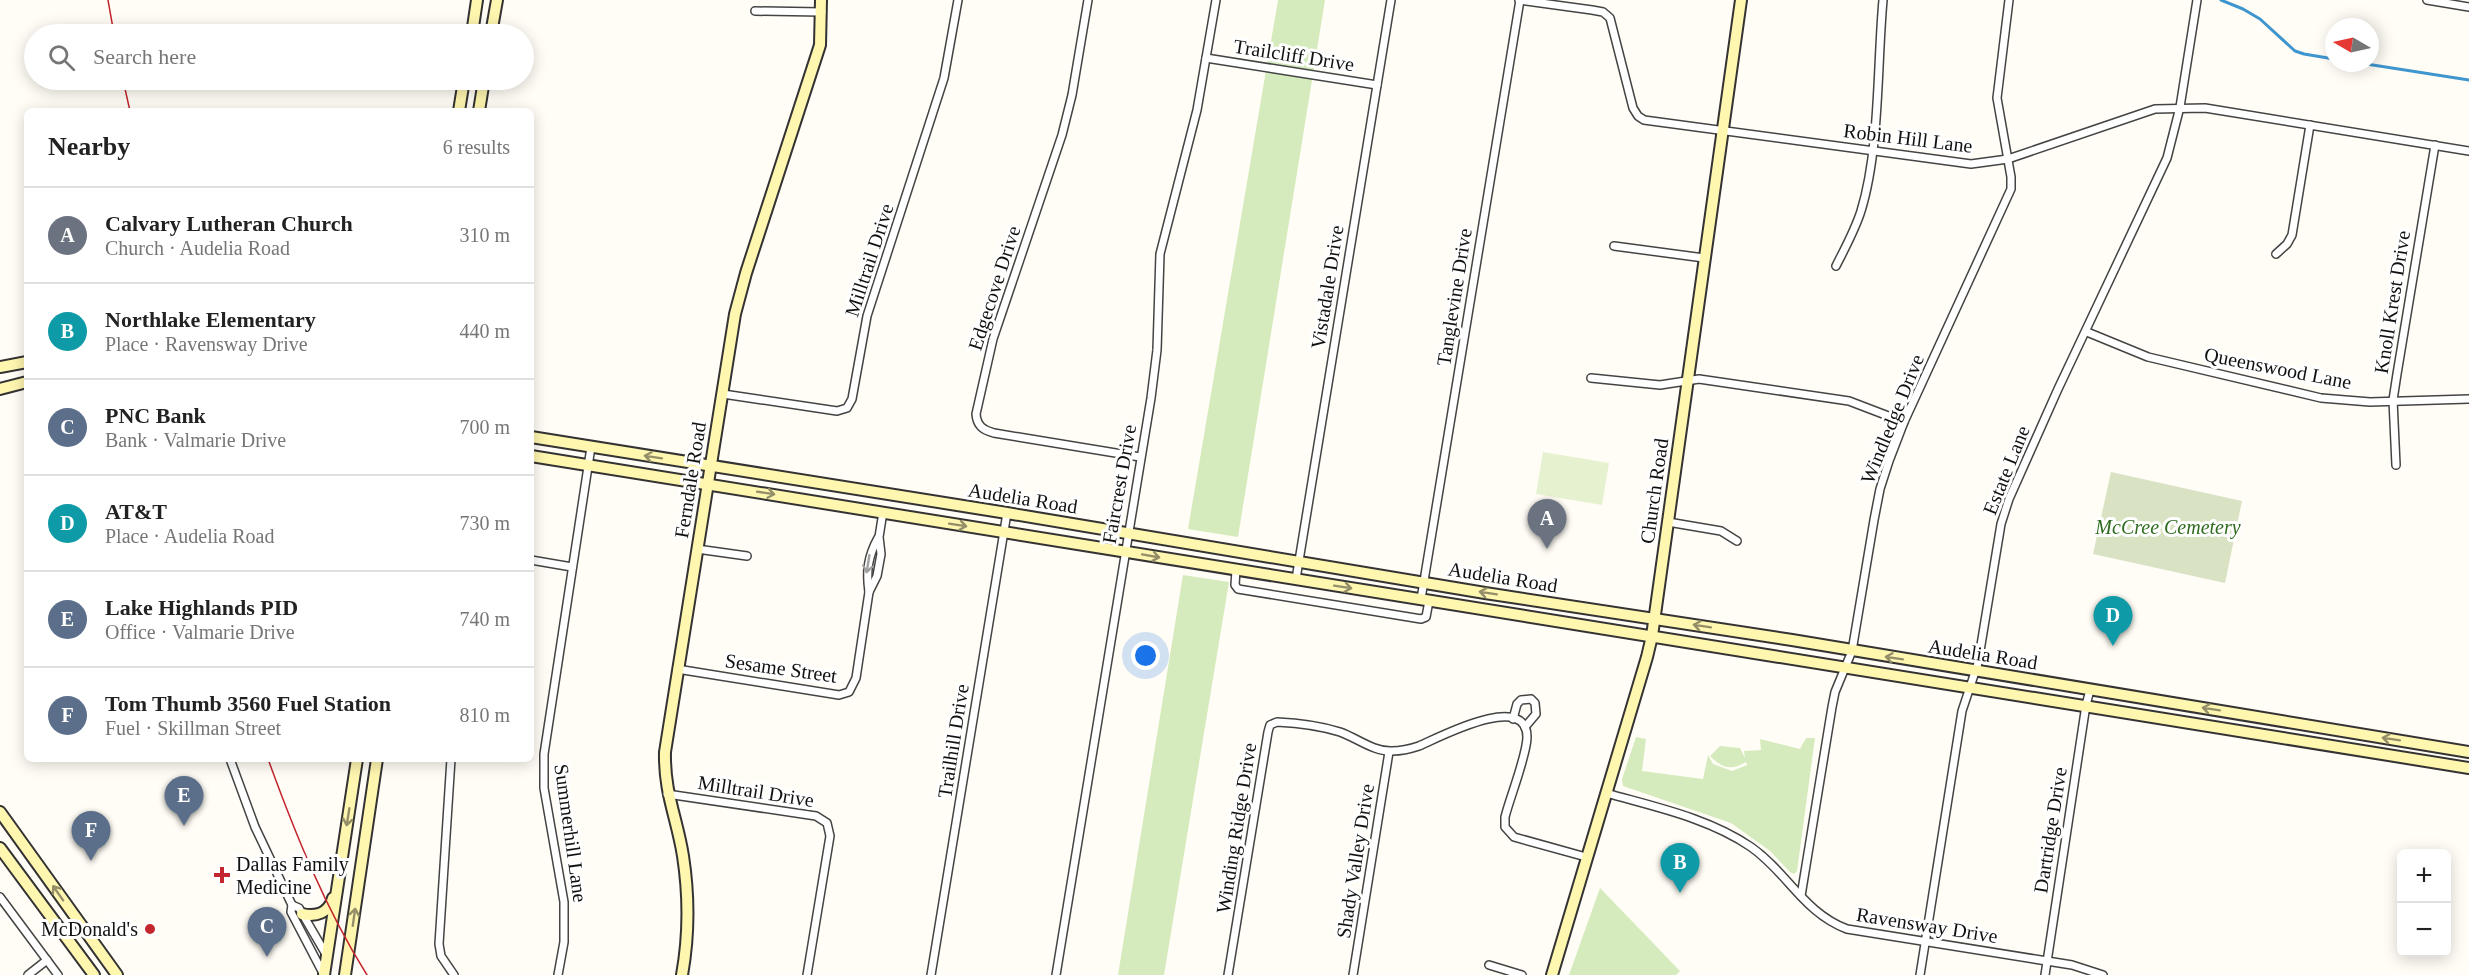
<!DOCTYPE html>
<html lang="en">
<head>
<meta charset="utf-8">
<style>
  body { margin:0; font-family:"Times New Roman",serif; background:#f2f2f2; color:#222 }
  .controls { position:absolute; right:18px; bottom:18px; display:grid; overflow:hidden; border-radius:9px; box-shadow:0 3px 15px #0003 }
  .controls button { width:54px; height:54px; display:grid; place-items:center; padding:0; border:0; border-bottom:2px solid #e0e0e0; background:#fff; color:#222; font:30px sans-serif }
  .compass { position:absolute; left:2325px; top:18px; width:54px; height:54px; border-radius:50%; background:#fff; box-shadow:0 3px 15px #0003; rotate:279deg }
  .you { position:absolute; left:1146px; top:656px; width:21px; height:21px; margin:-15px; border:4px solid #fff; border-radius:50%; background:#1a73e8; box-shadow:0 0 0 9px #1a73e833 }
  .badge { display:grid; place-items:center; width:39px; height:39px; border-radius:50%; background:#c4262e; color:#fff; font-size:20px; font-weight:700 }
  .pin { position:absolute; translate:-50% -50px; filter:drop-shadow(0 2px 3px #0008) }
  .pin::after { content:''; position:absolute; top:32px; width:21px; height:18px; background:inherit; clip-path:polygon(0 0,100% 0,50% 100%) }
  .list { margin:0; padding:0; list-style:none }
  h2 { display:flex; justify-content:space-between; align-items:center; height:78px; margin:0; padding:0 24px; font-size:26px }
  h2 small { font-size:20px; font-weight:400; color:#767676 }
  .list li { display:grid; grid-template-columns:39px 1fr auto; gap:18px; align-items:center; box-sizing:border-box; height:96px; padding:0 24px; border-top:2px solid #e0e0e0 }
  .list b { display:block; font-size:22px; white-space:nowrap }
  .list p { margin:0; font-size:20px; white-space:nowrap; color:#767676 }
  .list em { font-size:20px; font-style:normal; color:#767676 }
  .icon { flex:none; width:33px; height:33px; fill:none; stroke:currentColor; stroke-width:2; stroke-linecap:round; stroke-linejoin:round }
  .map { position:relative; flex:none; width:2469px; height:975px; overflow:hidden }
  .search { position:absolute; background:#fff; box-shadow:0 3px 15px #0003; left:24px; top:24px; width:510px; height:66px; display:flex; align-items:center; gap:15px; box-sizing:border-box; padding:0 21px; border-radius:33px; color:#767676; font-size:22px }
  .panel { position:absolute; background:#fff; box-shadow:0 3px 15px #0003; left:24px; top:108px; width:510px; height:654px; border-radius:9px }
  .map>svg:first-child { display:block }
  .green { fill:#d5ebbd }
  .cemetery { fill:#d9e3c4 }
  .pitch { fill:#e6f2cf }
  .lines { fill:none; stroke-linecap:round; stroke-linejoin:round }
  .stream { stroke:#3f96cf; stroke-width:3 }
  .street-casing { stroke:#444; stroke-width:10 }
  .secondary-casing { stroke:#333; stroke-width:14 }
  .street { stroke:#fff; stroke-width:7 }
  .secondary { stroke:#fff6b0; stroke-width:10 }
  .tram { stroke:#c4262e; stroke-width:1.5 }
  .oneway { stroke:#948f68 }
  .oneway2 { stroke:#a0a0a0 }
  .poi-dot { fill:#c4262e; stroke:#fff; stroke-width:2 }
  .labels { text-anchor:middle; stroke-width:6; stroke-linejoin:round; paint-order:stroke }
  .street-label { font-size:20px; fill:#111; stroke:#fff }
  .park-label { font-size:20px; font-style:italic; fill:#2f6b1f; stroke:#fff }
  .poi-label { font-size:20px; fill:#111; stroke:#fff; text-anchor:start }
</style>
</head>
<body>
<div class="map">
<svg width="2469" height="975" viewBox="0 0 2469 975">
  <rect width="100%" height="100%" fill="#fffdf5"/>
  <g class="green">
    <polygon points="1278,0 1325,0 1238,537 1188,529"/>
    <polygon points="1183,575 1229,582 1164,975 1118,975"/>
    <path d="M1636,737L1646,739L1642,771L1703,779L1708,755L1713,764L1732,771L1747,765L1746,762C1731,771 1722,768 1710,756L1720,746L1740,748L1745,758L1744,751L1761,750L1760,739L1800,749L1806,738H1815L1797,871L1794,874L1790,872L1770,851L1731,823L1623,786L1622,779Z"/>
    <polygon points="1600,888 1680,971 1676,975 1569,975"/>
  </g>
  <polygon class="cemetery" points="2111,472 2242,501 2225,583 2093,554"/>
  <polygon class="pitch" points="1543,452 1609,463 1602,505 1536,494"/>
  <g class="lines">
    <g class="stream">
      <polyline points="2221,0 2243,9 2260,19 2295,51 2304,54 2334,59"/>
      <polyline points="2360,63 2469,80"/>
    </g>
    <defs>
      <g id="street">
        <path d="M1088,0L1072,95L1062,135L993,339L976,414C977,426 983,430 994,433L1140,457"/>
        <polyline points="1519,0 1592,10 1603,12 1610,18 1633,108 1638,116 1644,120 1971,164 2008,159 2155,109 2205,108 2469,151"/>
        <polyline points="2427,0 2469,7"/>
        <polyline points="755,11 822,12"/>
        <polyline points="1206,58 1377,85"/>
        <polyline points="1614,246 1704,258"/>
        <polyline points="2276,254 2287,244 2292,235 2310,125"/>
        <path d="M1836,266C1845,248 1855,230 1861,211C1880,149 1877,66 1883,0"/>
        <polyline points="2087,332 2148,357 2321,398 2370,402 2469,399"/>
        <polyline points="1591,378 1660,385 1699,379 1849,401 1904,422"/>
        <polyline points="723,394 837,411 847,408 852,399 867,316 944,78 958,0"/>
        <polyline points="2396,465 2393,400 2397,374 2435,145"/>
        <polyline points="1668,522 1721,531 1737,541"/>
        <polyline points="697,549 747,556"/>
        <polyline points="531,560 572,567"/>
        <polyline points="1236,570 1235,585 1238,589 1421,619 1426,617 1429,601"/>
        <polyline points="1296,579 1391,0"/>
        <path d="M869,592C866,571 868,556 878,538"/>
        <polyline points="1421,599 1520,0"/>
        <polyline points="677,669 839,695 849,692 856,678 869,592 877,576 881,554 879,537 883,512"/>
        <polyline points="1513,719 1517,704 1521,700 1531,699 1535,703 1536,714 1525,727"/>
        <polyline points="230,759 255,827 292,905 291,912 324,975"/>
        <polyline points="451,759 439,944 441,956 454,975"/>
        <path d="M1606,793C1655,807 1709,818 1751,847C1787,872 1804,913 1847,929L2072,965L2103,975"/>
        <polyline points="667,794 816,816 827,823 830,836 807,975"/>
        <polyline points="1801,896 1832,707 1835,692 1852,651 1874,520 1880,489 1889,461 1904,422 2011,189 2011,177 1997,98 2009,0"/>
        <polyline points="0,897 58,975"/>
        <polyline points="292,905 299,908 327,956"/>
        <polyline points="1489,965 1522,975"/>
        <polyline points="28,975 47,960"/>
        <polyline points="558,975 564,942 564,902 544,788 544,754 591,447"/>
        <polyline points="931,975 1007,513"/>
        <polyline points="1056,975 1151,398 1157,350 1160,254 1197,110 1216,0"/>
        <path d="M1228,975L1268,732L1270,725L1277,722C1298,723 1321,726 1340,732C1357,738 1374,752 1392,751C1401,751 1410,749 1419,746C1436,739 1527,690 1527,737C1527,755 1510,797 1505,817V827L1514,837L1586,857"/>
        <polyline points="1353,975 1389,752"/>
        <polyline points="1920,975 1962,711 1978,663 2001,524 2009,499 2058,389 2167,158 2180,107 2197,0"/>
        <polyline points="2045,975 2086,705 2090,690"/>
      </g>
      <g id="secondary">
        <polyline points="472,34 477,0"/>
        <polyline points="491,34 497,0"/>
        <polyline points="459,111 464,80"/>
        <polyline points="479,111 484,80"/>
        <polyline points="0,367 27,362"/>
        <polyline points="0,389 27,382"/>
        <polyline points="531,437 1007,513 1485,593 1792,640 2469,752"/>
        <polyline points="531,456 2469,768"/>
        <polyline points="0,812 117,975"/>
        <polyline points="0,848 94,975"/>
        <path d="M302,914C316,917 329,913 333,898"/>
        <polyline points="324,975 357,759"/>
        <polyline points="345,975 377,759"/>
        <path d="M682,975C689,936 689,895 683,856C677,818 664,793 665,752L735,314L746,273L820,45L821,0"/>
        <polyline points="1552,975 1647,657 1652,636 1741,0"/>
      </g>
    </defs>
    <use href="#street" class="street-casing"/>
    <use href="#secondary" class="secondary-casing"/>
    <use href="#street" class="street"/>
    <use href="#secondary" class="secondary"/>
    <g class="tram">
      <polyline points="108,0 114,34"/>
      <polyline points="123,80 130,111"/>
      <path d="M268,759C295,833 325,908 367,975"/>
    </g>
  </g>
  <defs><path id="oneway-shaft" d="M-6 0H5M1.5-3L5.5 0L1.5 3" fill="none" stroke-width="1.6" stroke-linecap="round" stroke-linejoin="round" transform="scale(1.5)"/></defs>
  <g class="oneway">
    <use href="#oneway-shaft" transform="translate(653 457) rotate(-171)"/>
    <use href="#oneway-shaft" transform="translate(766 493) rotate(9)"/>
    <use href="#oneway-shaft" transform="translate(958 525) rotate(9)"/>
    <use href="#oneway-shaft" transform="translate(1151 556) rotate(10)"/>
    <use href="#oneway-shaft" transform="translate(1343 587) rotate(9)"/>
    <use href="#oneway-shaft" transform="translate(1488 593) rotate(-171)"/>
    <use href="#oneway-shaft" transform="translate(1702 626) rotate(-171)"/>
    <use href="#oneway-shaft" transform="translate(1894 658) rotate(-171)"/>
    <use href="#oneway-shaft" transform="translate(2211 709) rotate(-171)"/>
    <use href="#oneway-shaft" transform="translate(2391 739) rotate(-171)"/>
    <use href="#oneway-shaft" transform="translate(348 817) rotate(99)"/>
    <use href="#oneway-shaft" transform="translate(58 893) rotate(-125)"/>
    <use href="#oneway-shaft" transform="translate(354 917) rotate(-82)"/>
  </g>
  <use class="oneway2" href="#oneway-shaft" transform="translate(868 564) rotate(99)"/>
  <g class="poi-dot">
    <path d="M219 866h6v6h6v6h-6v6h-6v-6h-6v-6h6z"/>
    <circle cx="150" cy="929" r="6"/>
  </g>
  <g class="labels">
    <g class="street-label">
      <text transform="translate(1294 55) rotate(9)" y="7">Trailcliff Drive</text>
      <text transform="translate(1908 138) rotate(7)" y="7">Robin Hill Lane</text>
      <text transform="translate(869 260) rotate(-72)" y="7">Milltrail Drive</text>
      <text transform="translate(1327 287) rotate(-81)" y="7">Vistadale Drive</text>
      <text transform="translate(994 288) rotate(-72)" y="7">Edgecove Drive</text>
      <text transform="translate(1454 297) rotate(-81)" y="7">Tanglevine Drive</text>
      <text transform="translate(2392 302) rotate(-81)" y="7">Knoll Krest Drive</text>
      <text transform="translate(2278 368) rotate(11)" y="7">Queenswood Lane</text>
      <text transform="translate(1892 419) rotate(-68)" y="7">Windledge Drive</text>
      <text transform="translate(2006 470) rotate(-68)" y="7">Estate Lane</text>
      <text transform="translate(690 480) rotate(-81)" y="7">Ferndale Road</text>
      <text transform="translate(1119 484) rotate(-80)" y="7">Faircrest Drive</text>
      <text transform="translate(1654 491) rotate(-82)" y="7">Church Road</text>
      <text transform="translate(1023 498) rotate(9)" y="7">Audelia Road</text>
      <text transform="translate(1503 577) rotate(9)" y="7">Audelia Road</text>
      <text transform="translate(1983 654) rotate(9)" y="7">Audelia Road</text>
      <text transform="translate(781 668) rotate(8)" y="7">Sesame Street</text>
      <text transform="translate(953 741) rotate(-81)" y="7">Trailhill Drive</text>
      <text transform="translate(756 791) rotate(9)" y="7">Milltrail Drive</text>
      <text transform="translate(1236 828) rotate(-81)" y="7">Winding Ridge Drive</text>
      <text transform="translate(2050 830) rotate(-81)" y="7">Dartridge Drive</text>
      <text transform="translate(571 833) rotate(82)" y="7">Summerhill Lane</text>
      <text transform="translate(1355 861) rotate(-81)" y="7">Shady Valley Drive</text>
      <text transform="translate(1927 925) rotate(9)" y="7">Ravensway Drive</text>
    </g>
    <g class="park-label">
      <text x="2168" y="534">McCree Cemetery</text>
    </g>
    <g class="poi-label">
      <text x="236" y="871">Dallas Family<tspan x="236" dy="23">Medicine</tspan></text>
      <text x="138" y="936" text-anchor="end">McDonald's</text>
    </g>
  </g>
</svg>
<div class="controls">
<button>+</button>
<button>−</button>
</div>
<svg class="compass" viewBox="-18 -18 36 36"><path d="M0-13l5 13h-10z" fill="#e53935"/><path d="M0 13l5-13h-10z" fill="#767676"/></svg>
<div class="you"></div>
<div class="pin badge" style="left:1547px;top:549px;background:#6b7280">A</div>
<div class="pin badge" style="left:1680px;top:893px;background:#0f9aa8">B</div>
<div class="pin badge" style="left:267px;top:957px;background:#5c6f8a">C</div>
<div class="pin badge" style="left:2113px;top:646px;background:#0f9aa8">D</div>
<div class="pin badge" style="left:184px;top:826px;background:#5c6f8a">E</div>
<div class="pin badge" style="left:91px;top:861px;background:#5c6f8a">F</div>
<div class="search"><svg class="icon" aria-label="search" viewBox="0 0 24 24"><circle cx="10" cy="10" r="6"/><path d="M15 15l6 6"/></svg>Search here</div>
<section class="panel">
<h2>Nearby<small>6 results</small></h2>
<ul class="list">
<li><span class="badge" style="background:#6b7280">A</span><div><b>Calvary Lutheran Church</b><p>Church · Audelia Road</p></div><em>310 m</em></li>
<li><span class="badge" style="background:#0f9aa8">B</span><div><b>Northlake Elementary</b><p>Place · Ravensway Drive</p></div><em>440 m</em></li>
<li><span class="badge" style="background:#5c6f8a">C</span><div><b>PNC Bank</b><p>Bank · Valmarie Drive</p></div><em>700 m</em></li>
<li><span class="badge" style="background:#0f9aa8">D</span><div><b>AT&amp;T</b><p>Place · Audelia Road</p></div><em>730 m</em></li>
<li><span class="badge" style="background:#5c6f8a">E</span><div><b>Lake Highlands PID</b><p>Office · Valmarie Drive</p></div><em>740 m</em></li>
<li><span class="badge" style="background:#5c6f8a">F</span><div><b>Tom Thumb 3560 Fuel Station</b><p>Fuel · Skillman Street</p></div><em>810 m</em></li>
</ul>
</section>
</div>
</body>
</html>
